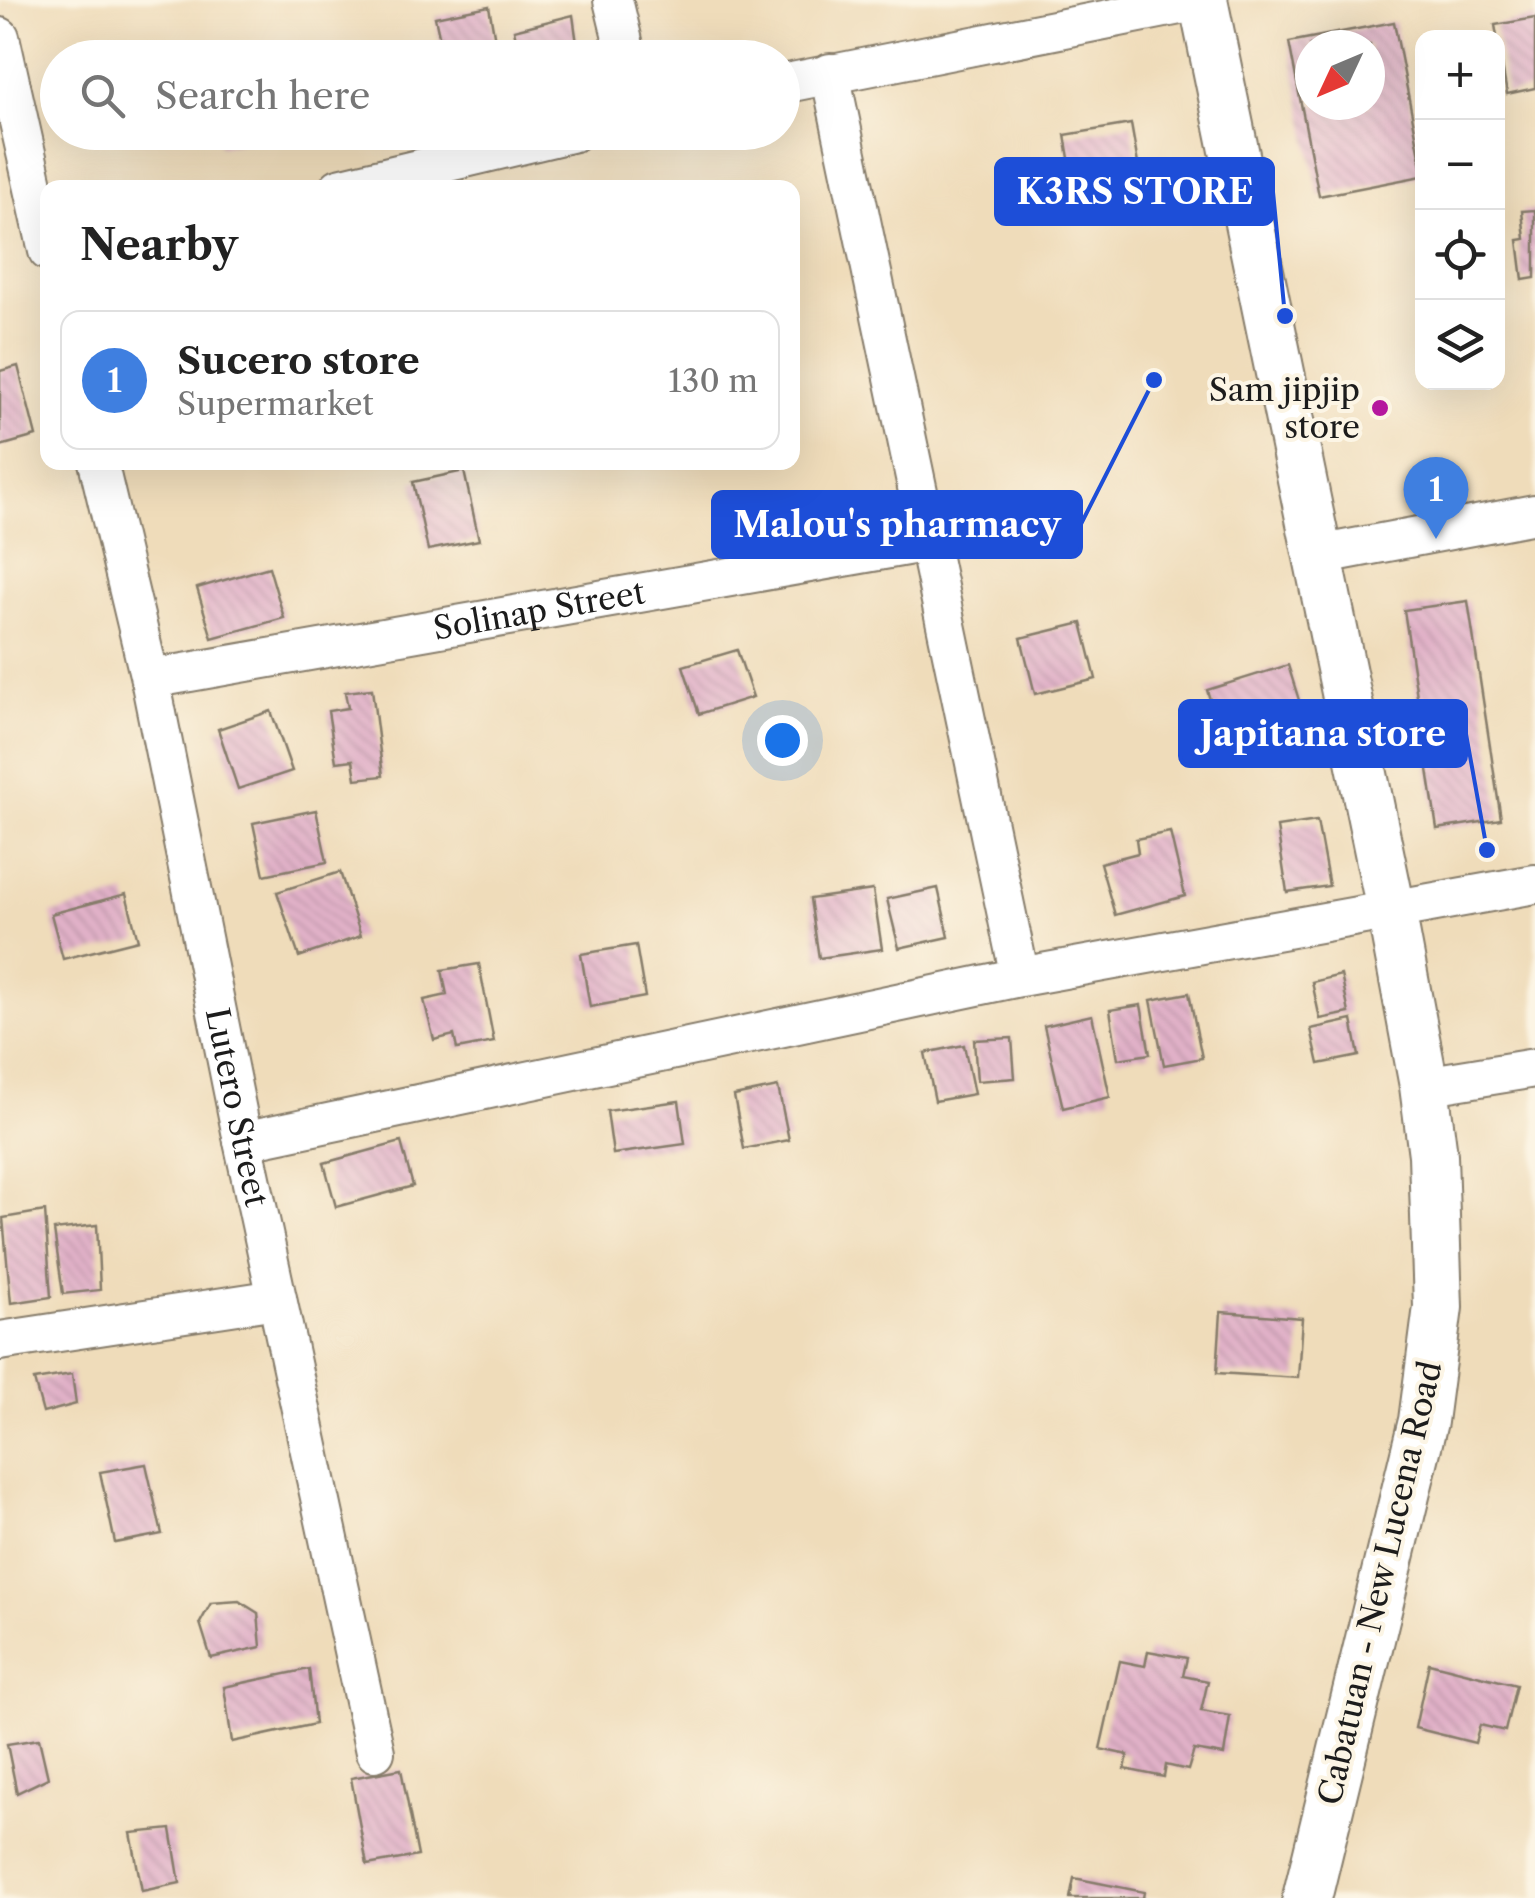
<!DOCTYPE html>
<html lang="en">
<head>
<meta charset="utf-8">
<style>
  body { margin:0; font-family:"Libre Caslon Text",serif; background:#f6f6f6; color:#222 }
  .controls { position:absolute; right:30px; top:30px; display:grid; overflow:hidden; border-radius:20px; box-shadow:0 10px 40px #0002 }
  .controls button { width:90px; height:90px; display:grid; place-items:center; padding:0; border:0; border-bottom:2px solid #e0e0e0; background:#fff; color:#222; font:50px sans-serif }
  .compass { position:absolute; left:1295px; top:30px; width:90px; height:90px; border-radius:50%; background:#fff; box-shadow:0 10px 40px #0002; rotate:226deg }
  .you { position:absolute; left:782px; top:740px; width:35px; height:35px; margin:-25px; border:8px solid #fff; border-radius:50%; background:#1a73e8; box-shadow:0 0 0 15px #1a73e833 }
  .badge { display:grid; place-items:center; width:65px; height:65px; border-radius:50%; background:#1a73e8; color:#fff; font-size:32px; font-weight:700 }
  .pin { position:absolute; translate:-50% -82px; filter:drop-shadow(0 2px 5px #0008) }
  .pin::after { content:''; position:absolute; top:52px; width:35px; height:30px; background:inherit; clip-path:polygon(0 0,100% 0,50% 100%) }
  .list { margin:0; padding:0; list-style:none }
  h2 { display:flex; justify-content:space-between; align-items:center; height:130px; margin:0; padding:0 40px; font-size:42px }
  h2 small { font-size:32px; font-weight:400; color:#767676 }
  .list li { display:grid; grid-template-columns:65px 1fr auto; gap:30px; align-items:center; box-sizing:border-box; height:140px; margin:0 20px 20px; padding:0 20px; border:2px solid #e0e0e0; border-radius:20px }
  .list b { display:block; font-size:38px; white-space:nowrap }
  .list p { margin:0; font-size:32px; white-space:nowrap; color:#767676 }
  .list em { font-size:32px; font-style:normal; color:#767676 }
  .icon { flex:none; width:55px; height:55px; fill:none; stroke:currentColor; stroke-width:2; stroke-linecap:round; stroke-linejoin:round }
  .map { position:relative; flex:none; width:1535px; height:1898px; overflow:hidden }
  .search { position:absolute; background:#fff; box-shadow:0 10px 40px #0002; left:40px; top:40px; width:760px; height:110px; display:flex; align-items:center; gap:25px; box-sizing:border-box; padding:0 35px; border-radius:55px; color:#767676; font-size:38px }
  .panel { position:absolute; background:#fff; box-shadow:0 10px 40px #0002; left:40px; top:180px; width:760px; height:290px; border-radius:20px }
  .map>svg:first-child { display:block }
  .building { fill:url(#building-back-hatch); fill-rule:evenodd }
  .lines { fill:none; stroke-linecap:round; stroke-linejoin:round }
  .minor-casing { stroke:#867c6b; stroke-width:42 }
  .major-casing { stroke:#867c6b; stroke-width:52 }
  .minor { stroke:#fff; stroke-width:38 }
  .major { stroke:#fff; stroke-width:48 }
  .poi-dot { fill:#b5179e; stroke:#fcf5e5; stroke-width:4 }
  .labels { text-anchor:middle; stroke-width:8; stroke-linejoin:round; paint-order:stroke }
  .poi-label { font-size:32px; fill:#1c1c1c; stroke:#fcf5e5; text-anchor:end }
  .street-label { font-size:32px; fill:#1c1c1c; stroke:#fcf5e5 }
  .leader { fill:none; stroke:#1d4ed8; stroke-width:4 }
  .callout-dot { fill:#1d4ed8; stroke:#fcf5e5; stroke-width:4 }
  .callout { fill:#1d4ed8; stroke:#1d4ed8; stroke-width:4 }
  .callout-label { font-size:35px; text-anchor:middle; font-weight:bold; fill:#fff }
</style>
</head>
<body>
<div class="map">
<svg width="1535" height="1898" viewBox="0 0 1535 1898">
  <defs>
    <pattern id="building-back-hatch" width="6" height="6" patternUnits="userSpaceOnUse" patternTransform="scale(2.5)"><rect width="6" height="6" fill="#e1b1c8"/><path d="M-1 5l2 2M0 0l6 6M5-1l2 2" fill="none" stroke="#c098ab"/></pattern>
  </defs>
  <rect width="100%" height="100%" fill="#fcf5e5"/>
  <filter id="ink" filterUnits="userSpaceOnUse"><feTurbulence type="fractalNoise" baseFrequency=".01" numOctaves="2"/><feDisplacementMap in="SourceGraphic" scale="20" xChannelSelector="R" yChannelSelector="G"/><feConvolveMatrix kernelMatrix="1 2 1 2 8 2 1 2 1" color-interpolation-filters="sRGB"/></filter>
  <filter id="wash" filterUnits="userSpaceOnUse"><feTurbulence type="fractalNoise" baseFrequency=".0048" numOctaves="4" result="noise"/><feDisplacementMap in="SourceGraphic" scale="40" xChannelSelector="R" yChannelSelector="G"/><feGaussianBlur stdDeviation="2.25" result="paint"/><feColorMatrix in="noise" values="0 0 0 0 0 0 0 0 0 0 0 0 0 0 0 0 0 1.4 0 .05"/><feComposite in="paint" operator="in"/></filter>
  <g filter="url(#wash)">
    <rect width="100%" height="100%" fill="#efdcba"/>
    <g id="blocks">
      <g class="building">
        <polygon points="489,6 498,58 444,58 435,17"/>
        <polygon points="573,15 579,58 520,58 514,30"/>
        <polygon points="1535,18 1535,88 1507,94 1495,25"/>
        <path d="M1394,22L1422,166V176L1319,196L1289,42ZM1310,45H1370V105H1310Z"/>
        <polygon points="1131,124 1144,198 1078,210 1065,135"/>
        <polygon points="217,132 272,132 273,136 220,146"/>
        <polygon points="1535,210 1535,278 1523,280 1518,240 1525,239 1522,211"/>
        <polygon points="18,366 36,436 0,446 0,371"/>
        <polygon points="464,471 479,540 428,550 413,482"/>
        <polygon points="269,567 284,618 212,638 197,588"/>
        <polygon points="1468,601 1501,819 1437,829 1404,610"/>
        <polygon points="1082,623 1096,679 1035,694 1021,638"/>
        <polygon points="737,650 753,697 699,714 683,666"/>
        <polygon points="1288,665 1307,726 1226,751 1207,690"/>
        <polygon points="372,689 383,776 356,779 353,760 336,762 328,711 348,708 345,692"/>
        <polygon points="271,711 292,771 238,789 218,729"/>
        <polygon points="316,810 327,862 264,875 253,823"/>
        <polygon points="1317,821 1329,886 1287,892 1277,827"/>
        <polygon points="1170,832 1185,896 1115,915 1100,863 1138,853 1136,839"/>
        <polygon points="340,872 361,936 299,957 277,892"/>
        <polygon points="938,888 949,937 899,948 887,899"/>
        <polygon points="873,890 882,949 819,958 810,899"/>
        <polygon points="126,894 138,940 63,959 51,914"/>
        <polygon points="636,945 645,997 590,1007 581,954"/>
        <polygon points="479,964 494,1042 457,1049 454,1035 434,1040 424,1000 447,995 442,970"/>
        <polygon points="1341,975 1349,1013 1320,1019 1312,982"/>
        <polygon points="1189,993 1202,1058 1164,1065 1151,1000"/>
        <polygon points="1141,1005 1150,1054 1118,1059 1110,1010"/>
        <polygon points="1092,1015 1110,1097 1063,1108 1044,1026"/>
        <polygon points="1352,1020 1359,1056 1319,1064 1311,1029"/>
        <polygon points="1012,1038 1015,1078 977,1081 974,1040"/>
        <polygon points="964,1045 974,1094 935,1101 925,1053"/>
        <polygon points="778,1087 789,1140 744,1149 734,1096"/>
        <polygon points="679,1101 685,1144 613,1154 607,1111"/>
        <polygon points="401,1142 413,1186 336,1207 324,1163"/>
        <polygon points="45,1211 51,1297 11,1303 3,1218"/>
        <polygon points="97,1225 100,1290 63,1294 54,1230"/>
        <polygon points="1221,1312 1302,1318 1298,1378 1217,1373"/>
        <polygon points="72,1374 76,1404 43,1413 34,1380"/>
        <polygon points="146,1464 162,1534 115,1543 100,1472"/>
        <polygon points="239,1601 258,1613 261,1647 211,1658 200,1623 211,1603"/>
        <polygon points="1148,1651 1187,1658 1183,1676 1208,1681 1201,1711 1230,1716 1224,1755 1194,1750 1188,1770 1166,1765 1164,1777 1125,1769 1128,1755 1100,1749 1120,1661 1145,1666"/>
        <polygon points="1429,1663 1516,1685 1505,1731 1480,1725 1475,1743 1415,1728"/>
        <polygon points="309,1669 315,1724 232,1742 224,1687"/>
        <polygon points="39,1739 48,1778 17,1793 7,1744"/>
        <polygon points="401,1769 418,1856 367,1865 351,1778"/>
        <polygon points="171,1829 180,1883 142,1891 131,1833"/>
        <polygon points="1074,1878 1144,1892 1143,1898 1070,1898"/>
      </g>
    </g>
  </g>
  <g filter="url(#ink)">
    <use href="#blocks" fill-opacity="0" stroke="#867c6b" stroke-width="2.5"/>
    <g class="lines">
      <defs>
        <g id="minor">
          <polyline points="613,0 627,58"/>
          <polyline points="0,37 48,251"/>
          <polyline points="830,73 1020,977"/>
          <polyline points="782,84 1205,0"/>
          <polyline points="339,188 574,132"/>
          <path id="s1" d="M98,462L150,679L243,1141L375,1752"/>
          <polyline points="1318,555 1535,514"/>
          <path id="s2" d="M150,679L929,542"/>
          <polyline points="1424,1086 1535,1068"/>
          <polyline points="243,1141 1020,977 1535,884"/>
          <polyline points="0,1341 277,1299"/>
        </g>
        <polyline id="major" points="1203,0 1391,910 1424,1086 1433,1155 1438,1307 1423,1421 1307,1898"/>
      </defs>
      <use href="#minor" class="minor-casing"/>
      <use href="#major" class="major-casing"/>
      <use href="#minor" class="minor"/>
      <use href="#major" class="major"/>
    </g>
  </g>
  <circle class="poi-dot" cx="1380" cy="408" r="10"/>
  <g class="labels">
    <g class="poi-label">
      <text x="1360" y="401">Sam jipjip<tspan x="1360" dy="37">store</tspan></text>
    </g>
    <g class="street-label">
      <text dy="11" stroke="none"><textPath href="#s2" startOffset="395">Solinap Street</textPath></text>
      <text dy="11" stroke="none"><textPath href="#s1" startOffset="660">Lutero Street</textPath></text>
      <text transform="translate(1380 1583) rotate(-77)" y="11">Cabatuan - New Lucena Road</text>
    </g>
  </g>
  <path class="leader" d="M1285 316L1273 192M1154 380L1081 524M1487 850L1466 734"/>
  <g class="callout-dot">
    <circle cx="1285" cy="316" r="10"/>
    <circle cx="1154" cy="380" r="10"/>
    <circle cx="1487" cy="850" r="10"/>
  </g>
  <g class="callout">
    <rect x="996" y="159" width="277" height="65" rx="10"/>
    <rect x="713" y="492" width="368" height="65" rx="10"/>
    <rect x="1180" y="701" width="286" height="65" rx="10"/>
  </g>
  <g class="callout-label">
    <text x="1135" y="204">K3RS STORE</text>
    <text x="897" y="537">Malou's pharmacy</text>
    <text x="1323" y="746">Japitana store</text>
  </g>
</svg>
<div class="controls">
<button>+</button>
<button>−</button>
<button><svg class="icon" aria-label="locate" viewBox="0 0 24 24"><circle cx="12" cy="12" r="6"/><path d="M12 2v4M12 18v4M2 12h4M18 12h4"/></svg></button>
<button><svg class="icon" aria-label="layers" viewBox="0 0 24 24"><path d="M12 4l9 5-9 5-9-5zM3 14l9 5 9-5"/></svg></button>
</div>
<svg class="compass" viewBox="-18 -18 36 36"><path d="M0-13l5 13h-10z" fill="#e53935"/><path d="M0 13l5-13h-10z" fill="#767676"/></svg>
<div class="you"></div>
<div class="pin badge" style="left:1436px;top:539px;background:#3f7fe0">1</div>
<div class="search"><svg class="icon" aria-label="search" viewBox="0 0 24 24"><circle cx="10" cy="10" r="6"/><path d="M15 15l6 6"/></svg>Search here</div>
<section class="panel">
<h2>Nearby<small></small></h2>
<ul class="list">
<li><span class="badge" style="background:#3f7fe0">1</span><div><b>Sucero store</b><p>Supermarket</p></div><em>130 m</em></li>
</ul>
</section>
</div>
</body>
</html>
